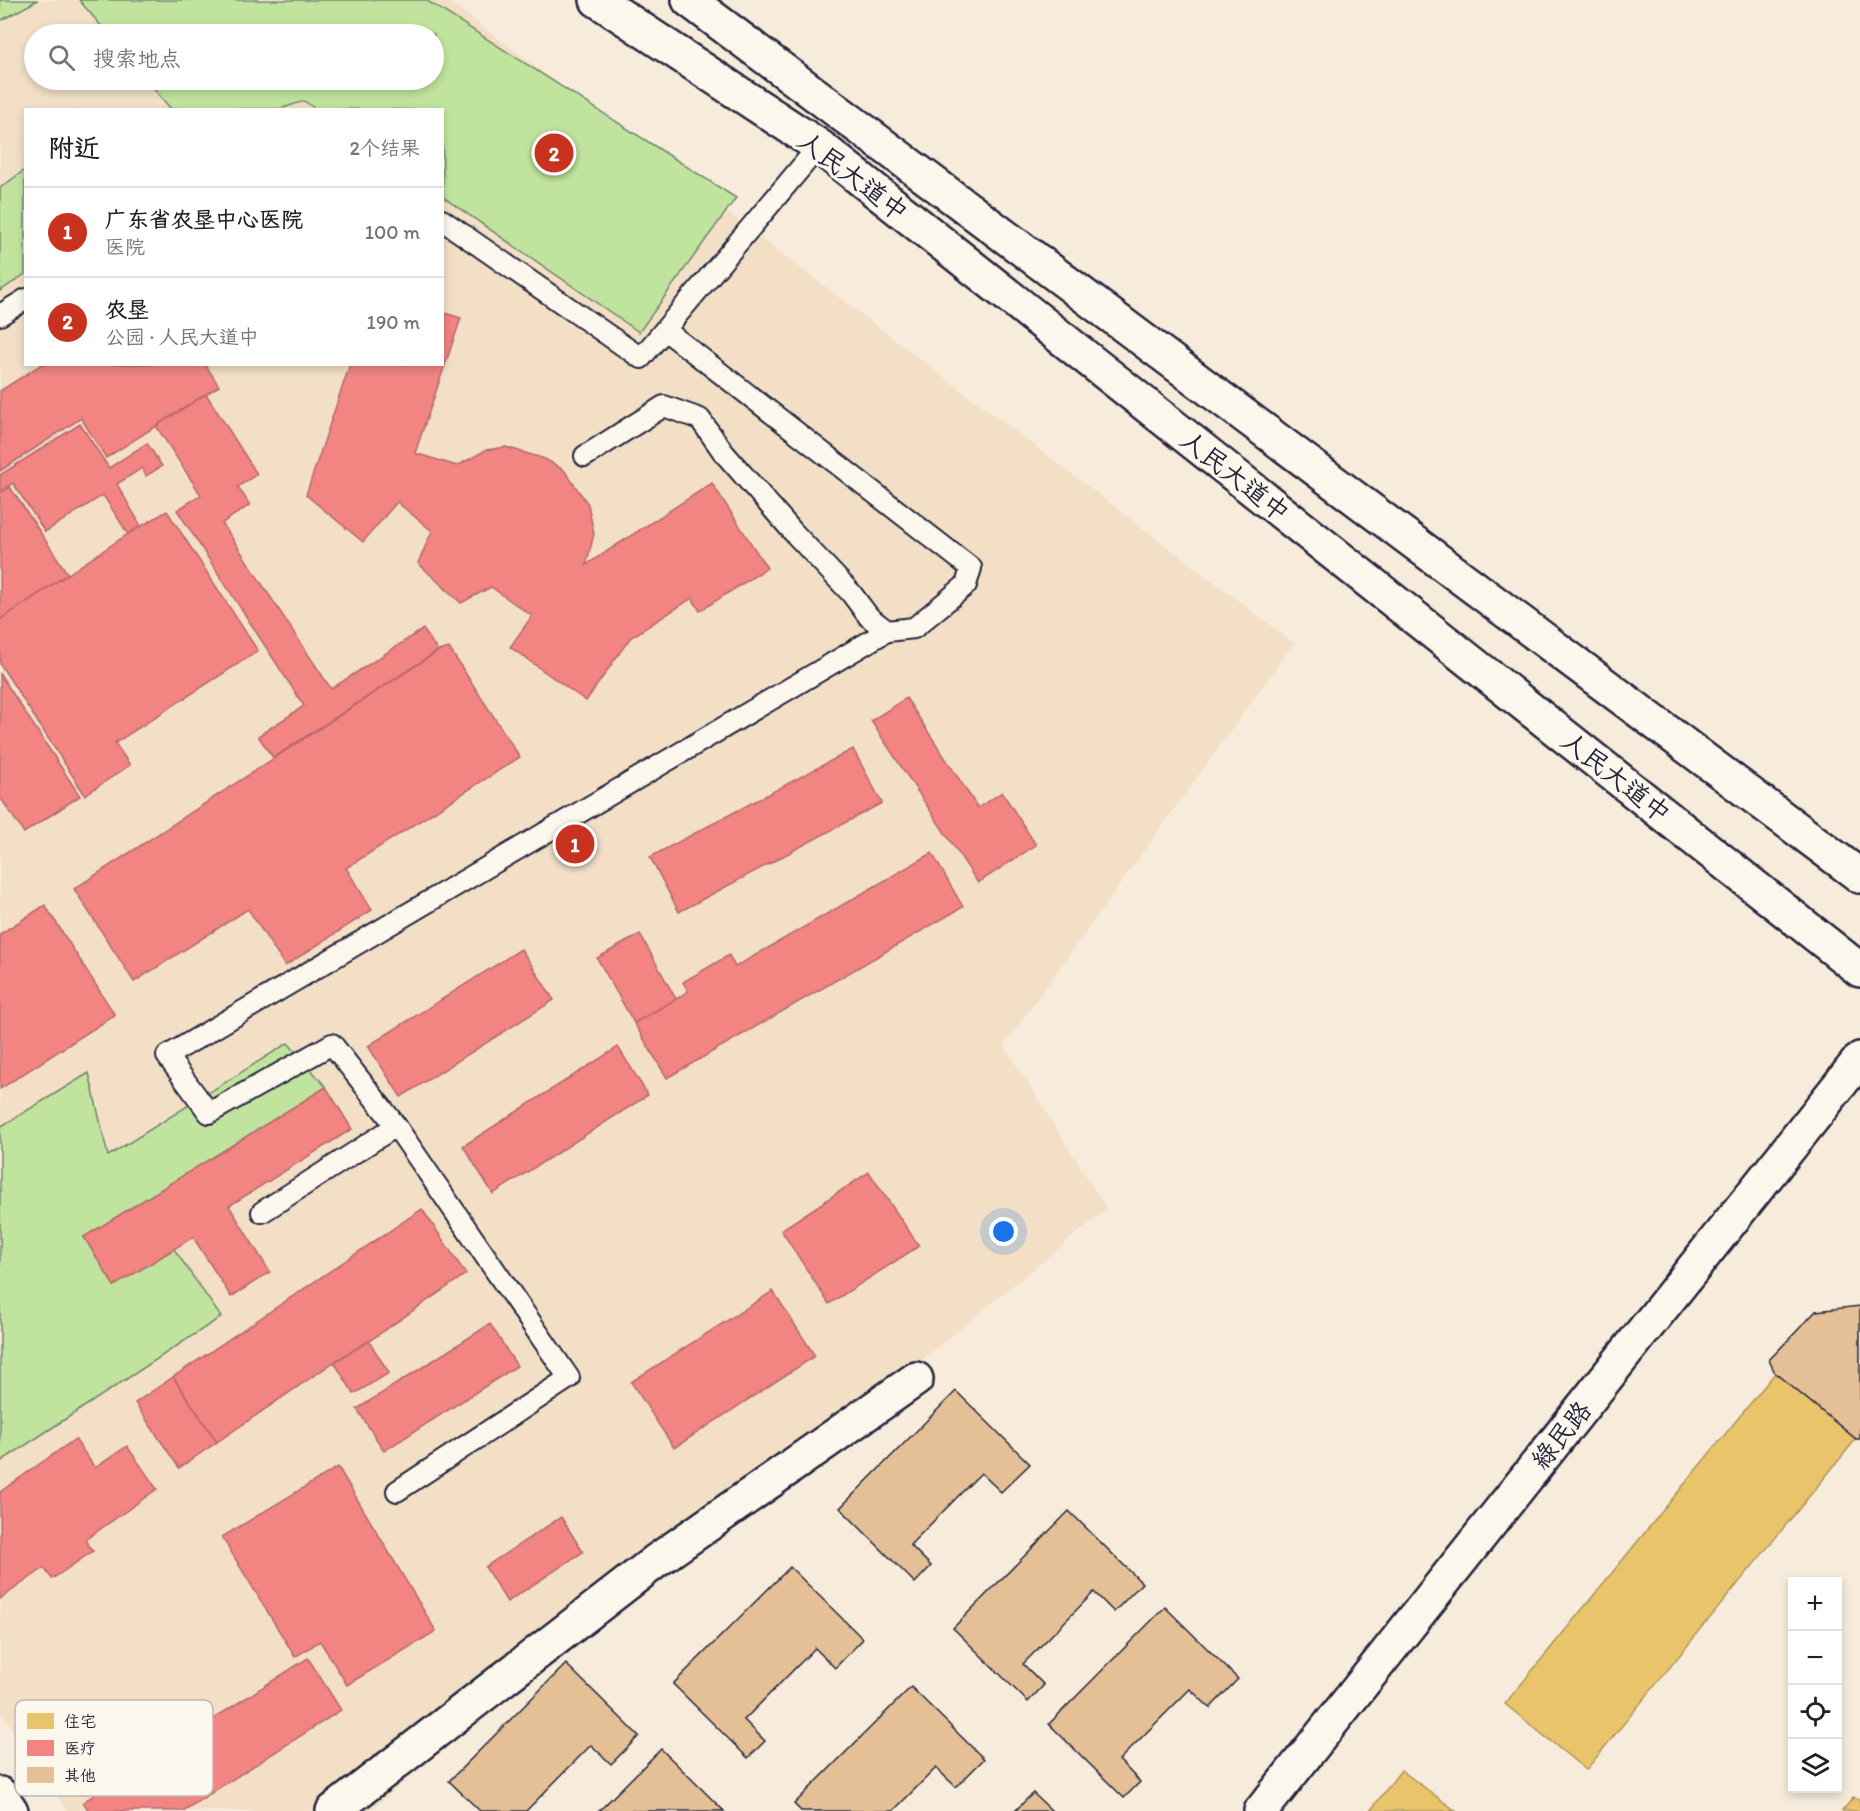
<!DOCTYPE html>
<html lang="zh">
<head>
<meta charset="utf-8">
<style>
  body { margin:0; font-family:Itim,"LXGW WenKai TC",sans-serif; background:#f6f6f6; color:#202124 }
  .controls { position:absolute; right:18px; bottom:18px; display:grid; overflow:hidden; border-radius:0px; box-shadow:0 3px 9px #0003 }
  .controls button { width:54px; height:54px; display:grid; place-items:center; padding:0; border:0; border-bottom:2px solid #e0e0e0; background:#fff; color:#202124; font:30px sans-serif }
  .you { position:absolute; left:1004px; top:1232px; width:21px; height:21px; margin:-15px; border:4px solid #fff; border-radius:50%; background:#1a73e8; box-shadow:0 0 0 9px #1a73e833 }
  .badge { display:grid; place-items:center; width:39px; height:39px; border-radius:50%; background:#c8321e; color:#fff; font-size:20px; font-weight:700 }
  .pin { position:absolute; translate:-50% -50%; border:3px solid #fff; box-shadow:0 2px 6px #0006 }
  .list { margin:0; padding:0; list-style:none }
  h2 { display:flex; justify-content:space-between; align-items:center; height:78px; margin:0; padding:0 24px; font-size:26px }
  h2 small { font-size:20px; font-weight:400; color:#757577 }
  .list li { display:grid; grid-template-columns:39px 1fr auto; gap:18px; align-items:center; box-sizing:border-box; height:90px; padding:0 24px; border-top:2px solid #e0e0e0 }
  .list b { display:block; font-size:22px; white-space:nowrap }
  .list p { margin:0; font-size:20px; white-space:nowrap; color:#757577 }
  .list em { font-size:20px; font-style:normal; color:#757577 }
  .icon { flex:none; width:33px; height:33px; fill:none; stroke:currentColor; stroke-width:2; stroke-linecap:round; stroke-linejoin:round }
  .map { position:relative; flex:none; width:1860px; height:1811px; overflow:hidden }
  .search { position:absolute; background:#fff; box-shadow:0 3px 9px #0003; left:24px; top:24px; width:420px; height:66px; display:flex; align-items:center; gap:15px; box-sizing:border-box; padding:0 21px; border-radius:33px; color:#757577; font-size:22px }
  .panel { position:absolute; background:#fff; box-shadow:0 3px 9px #0003; left:24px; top:108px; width:420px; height:258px; border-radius:0px }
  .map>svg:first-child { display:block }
  .built { fill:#f2dfc6; fill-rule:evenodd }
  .green { fill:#c0e49e; stroke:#71836c; stroke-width:1.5 }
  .homes { fill:#e9c46a; stroke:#ad935c; stroke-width:1.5 }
  .health { fill:#f28482; stroke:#b4676d; stroke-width:1.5 }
  .building { fill:#e5c096; stroke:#22223b; stroke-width:1.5 }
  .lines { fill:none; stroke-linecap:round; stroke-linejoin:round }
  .lane-casing { stroke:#22223b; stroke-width:24 }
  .street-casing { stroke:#22223b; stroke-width:38 }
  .primary-casing { stroke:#22223b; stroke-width:38 }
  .lane { stroke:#fbf7ec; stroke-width:20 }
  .street { stroke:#fbf7ec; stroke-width:33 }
  .primary { stroke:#fbf7ec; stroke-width:33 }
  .labels { text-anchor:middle; stroke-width:6; stroke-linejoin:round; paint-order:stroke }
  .street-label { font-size:26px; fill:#22223b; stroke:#fbf7ec }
  .key { fill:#fbf7ec; stroke:#bab7b7; stroke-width:1.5 }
  .key-label { font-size:16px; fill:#22223b }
</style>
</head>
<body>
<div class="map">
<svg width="1860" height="1811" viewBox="0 0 1860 1811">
  <rect width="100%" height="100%" fill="#f7ecdb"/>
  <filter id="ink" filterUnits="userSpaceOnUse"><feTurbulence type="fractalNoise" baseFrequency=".0167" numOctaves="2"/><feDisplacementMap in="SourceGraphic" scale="12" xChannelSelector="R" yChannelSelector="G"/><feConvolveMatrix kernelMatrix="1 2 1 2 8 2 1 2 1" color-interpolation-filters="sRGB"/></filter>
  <g filter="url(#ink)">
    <path class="built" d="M0,0H448L1294,643L1004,1045L1107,1209L369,1811H67L0,1710ZM34,34H434V80H34ZM26,110H442V364H26Z"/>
    <g class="green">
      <polygon points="0,0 38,0 0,21"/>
      <polygon points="79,0 426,0 736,198 639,332 443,197 442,110 316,109 304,101 280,109 171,109 146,80 434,80 434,34 108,34"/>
      <polygon points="25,170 25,274 0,291 0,188"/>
      <polygon points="288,1043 326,1087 84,1237 114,1286 174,1249 221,1317 0,1462 0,1127 89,1073 108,1156"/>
    </g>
    <g class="homes">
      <polygon points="1775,1373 1856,1439 1586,1770 1505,1704"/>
      <polygon points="1401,1770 1456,1811 1370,1811"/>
      <polygon points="1854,1797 1860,1801 1860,1811 1842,1811"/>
    </g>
    <g class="health">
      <polygon points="442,312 461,318 415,453 457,466 486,450 506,447 545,459 564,470 588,504 594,534 586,565 712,483 767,568 700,611 692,598 630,638 586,701 510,647 532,616 491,587 461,603 418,563 432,531 397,502 363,542 306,495 350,364 442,364"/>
      <polygon points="42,364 205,364 219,386 106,458 81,418 0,471 0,391"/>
      <polygon points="206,394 257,474 238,487 250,505 222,523 331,689 423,629 438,651 273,758 258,736 304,706 177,510 201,495 156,426"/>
      <polygon points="80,424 109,468 147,443 162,466 146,476 142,468 117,484 141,526 128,534 103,495 45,532 13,483 0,491 0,475"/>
      <polygon points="10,487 68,574 0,620 0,493"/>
      <polygon points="167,511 258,651 115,743 130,765 85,795 0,664 0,620 128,534"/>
      <polygon points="449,648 520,757 346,868 372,910 285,966 248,909 134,982 74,889 438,651"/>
      <polygon points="0,674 80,796 24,833 0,797"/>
      <polygon points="906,698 978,808 1002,792 1036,845 978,883 871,721"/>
      <polygon points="853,749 882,803 679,912 650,857"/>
      <polygon points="932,853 963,907 667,1078 634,1023 676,999 688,991 683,982 729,955 735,967"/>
      <polygon points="45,905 115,1015 0,1089 0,934"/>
      <polygon points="640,934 676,999 634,1023 597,958"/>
      <polygon points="521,949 554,1000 401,1097 368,1046"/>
      <polygon points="618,1047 648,1095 493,1194 463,1146"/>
      <polygon points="326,1087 352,1129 229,1206 270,1272 231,1297 193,1237 114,1286 84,1237"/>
      <polygon points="869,1172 919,1246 829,1304 781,1230"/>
      <polygon points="422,1209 466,1274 369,1341 334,1362 217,1442 173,1377"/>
      <polygon points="773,1291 815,1356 674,1448 631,1382"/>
      <polygon points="490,1324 517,1366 384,1451 357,1409"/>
      <polygon points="369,1341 389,1373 354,1394 334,1362"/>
      <polygon points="173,1377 217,1442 179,1468 135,1403"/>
      <polygon points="75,1439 95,1468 127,1446 157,1489 85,1540 93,1551 52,1579 44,1568 0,1599 0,1492"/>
      <polygon points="338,1467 436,1631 347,1685 320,1641 295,1657 222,1537"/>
      <polygon points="561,1517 583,1552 507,1602 485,1567"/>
      <polygon points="308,1658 341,1710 183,1811 89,1811 83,1802"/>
    </g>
    <g class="building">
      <polygon points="1860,1306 1860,1439 1856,1439 1775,1373 1769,1360 1816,1311"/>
      <polygon points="956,1391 1030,1464 1001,1492 981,1473 910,1545 931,1566 915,1583 840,1508"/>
      <polygon points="1069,1511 1142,1583 1114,1612 1094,1592 1023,1664 1044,1685 1028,1702 953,1628"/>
      <polygon points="790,1567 863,1639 835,1668 815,1648 744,1720 765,1741 748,1758 673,1684"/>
      <polygon points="1165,1607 1238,1679 1210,1708 1190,1689 1119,1760 1140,1782 1124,1798 1049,1724"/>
      <polygon points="566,1664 639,1736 611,1764 591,1745 526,1811 480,1811 449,1781"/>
      <polygon points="911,1687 984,1759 956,1787 936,1768 893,1811 801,1811 794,1804"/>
      <polygon points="661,1749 724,1811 599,1811"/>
      <polygon points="1033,1793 1052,1811 1015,1811"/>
    </g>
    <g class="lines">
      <defs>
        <g id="lane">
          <polyline points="442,220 641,358 819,146"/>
          <polyline points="0,315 26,299"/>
          <polyline points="585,456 664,406 700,419 724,453 794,533 851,593 869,617 887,631 914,628 966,585 971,568 665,330"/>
          <polyline points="396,1126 569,1378 397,1491"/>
          <polyline points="262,1212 396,1126 332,1044 209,1113 167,1056 887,631"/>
        </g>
        <g id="street">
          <polyline points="0,1794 11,1811"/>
          <polyline points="333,1811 656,1561 916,1379"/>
          <polyline points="1261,1811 1860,1059"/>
        </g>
        <g id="primary">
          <polyline points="597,0 819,146 1860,970"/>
          <polyline points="689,0 1860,876"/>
        </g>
      </defs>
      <use href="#lane" class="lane-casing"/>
      <use href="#street" class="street-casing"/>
      <use href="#primary" class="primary-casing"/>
      <use href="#lane" class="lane"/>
      <use href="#street" class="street"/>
      <use href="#primary" class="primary"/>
    </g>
  </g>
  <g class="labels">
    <g class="street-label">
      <text transform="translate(853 176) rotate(37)" y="9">人民大道中</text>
      <text transform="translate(1235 476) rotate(38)" y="9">人民大道中</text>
      <text transform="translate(1616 777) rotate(38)" y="9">人民大道中</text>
      <text transform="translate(1561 1435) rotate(-51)" y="9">綠民路</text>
    </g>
  </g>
  <rect x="15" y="1700" width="198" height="96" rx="9" class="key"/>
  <rect x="27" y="1713" width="27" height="16" fill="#e9c46a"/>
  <rect x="27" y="1740" width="27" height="16" fill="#f28482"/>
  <rect x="27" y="1767" width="27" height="16" fill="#e5c096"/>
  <g class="key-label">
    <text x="64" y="1727">住宅</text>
    <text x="64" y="1754">医疗</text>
    <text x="64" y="1781">其他</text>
  </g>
</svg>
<div class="controls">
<button>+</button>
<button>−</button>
<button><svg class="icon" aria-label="locate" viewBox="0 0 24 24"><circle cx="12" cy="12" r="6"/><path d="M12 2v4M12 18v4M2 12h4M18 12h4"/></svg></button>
<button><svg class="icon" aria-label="layers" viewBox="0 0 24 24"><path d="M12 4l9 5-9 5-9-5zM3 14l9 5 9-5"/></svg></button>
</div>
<div class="you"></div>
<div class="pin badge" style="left:575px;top:844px">1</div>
<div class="pin badge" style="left:554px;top:153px">2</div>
<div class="search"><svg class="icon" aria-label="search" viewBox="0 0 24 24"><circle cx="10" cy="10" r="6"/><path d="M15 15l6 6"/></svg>搜索地点</div>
<section class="panel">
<h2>附近<small>2个结果</small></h2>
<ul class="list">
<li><span class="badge">1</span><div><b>广东省农垦中心医院</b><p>医院</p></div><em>100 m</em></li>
<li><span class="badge">2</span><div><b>农垦</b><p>公园 · 人民大道中</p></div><em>190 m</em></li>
</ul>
</section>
</div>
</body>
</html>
